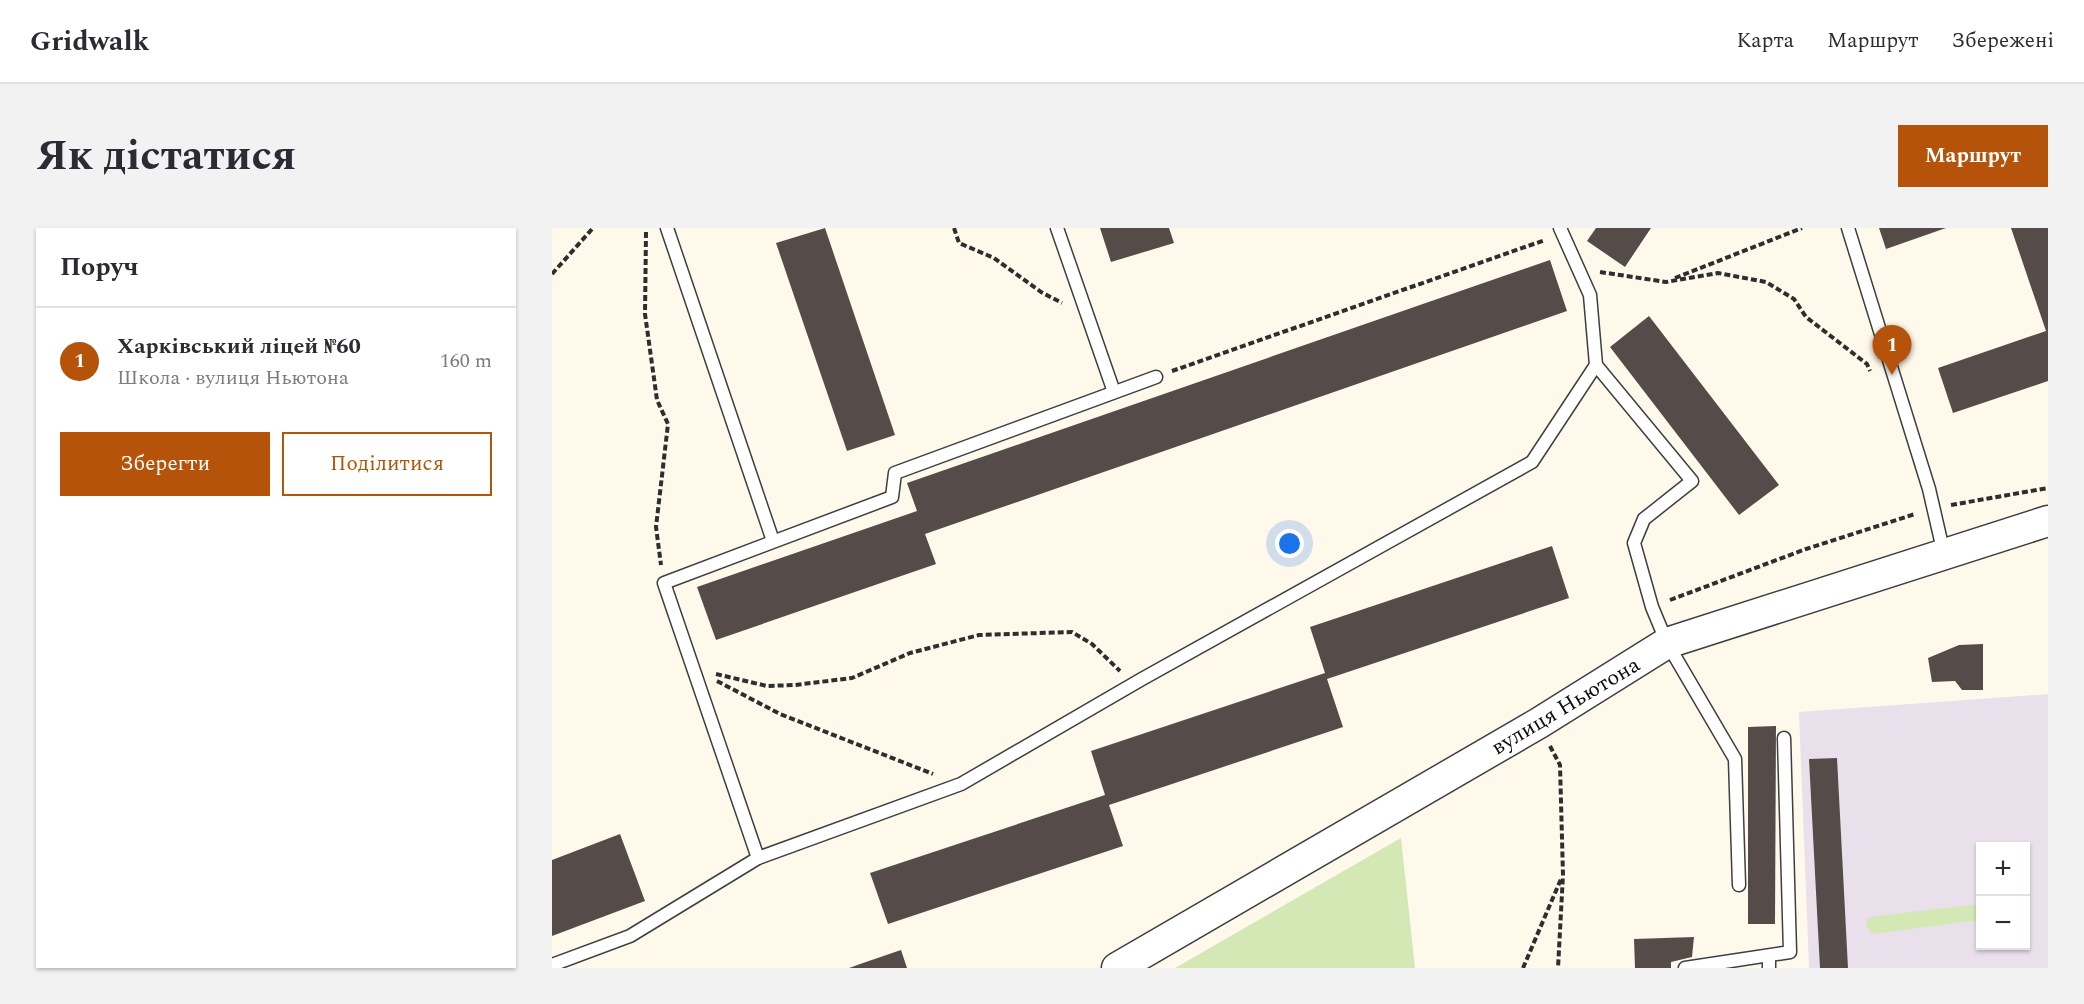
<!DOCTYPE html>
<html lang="uk">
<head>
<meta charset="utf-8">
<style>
  body { margin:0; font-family:Spectral,serif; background:#f2f2f3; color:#2b2b33 }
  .controls { position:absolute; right:18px; bottom:18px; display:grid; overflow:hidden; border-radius:0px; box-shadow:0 2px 4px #0004 }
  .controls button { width:54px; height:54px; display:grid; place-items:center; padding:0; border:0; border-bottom:2px solid #e1e1e2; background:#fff; color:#2b2b33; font:30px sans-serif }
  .you { position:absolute; left:738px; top:316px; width:21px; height:21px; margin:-15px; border:4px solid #fff; border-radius:50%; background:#1a73e8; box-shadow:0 0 0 9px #1a73e833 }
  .badge { display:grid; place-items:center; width:39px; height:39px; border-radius:50%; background:#b45309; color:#fff; font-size:20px; font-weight:700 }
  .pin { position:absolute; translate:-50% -50px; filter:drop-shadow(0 2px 3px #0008) }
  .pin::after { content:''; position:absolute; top:32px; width:21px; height:18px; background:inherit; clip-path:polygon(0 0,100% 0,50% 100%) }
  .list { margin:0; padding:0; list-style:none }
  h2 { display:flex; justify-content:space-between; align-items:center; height:78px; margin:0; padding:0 24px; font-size:26px }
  h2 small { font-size:20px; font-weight:400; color:#7c7c81 }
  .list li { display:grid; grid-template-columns:39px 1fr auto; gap:18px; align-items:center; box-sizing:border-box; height:108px; padding:0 24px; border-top:2px solid #e1e1e2 }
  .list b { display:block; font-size:22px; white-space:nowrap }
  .list p { margin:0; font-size:20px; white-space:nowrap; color:#7c7c81 }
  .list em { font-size:20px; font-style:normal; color:#7c7c81 }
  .actions { display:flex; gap:12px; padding:18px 24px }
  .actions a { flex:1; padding:14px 0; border:2px solid #b45309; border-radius:0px; text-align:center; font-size:21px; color:#b45309 }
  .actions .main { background:#b45309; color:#fff }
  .map { position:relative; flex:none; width:1496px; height:740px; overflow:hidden; border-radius:0px }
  header { display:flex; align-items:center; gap:36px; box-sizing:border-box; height:84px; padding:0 30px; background:#fff; border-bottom:2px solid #e1e1e2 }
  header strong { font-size:28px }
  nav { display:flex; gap:33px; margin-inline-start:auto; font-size:21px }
  .intro { display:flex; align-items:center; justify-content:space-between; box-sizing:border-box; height:144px; padding:0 36px }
  h1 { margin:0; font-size:42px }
  .button { padding:15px 27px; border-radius:0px; background:#b45309; color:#fff; font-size:21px; font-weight:700 }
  main { display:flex; gap:36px; padding:0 36px }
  aside { flex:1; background:#fff; border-radius:0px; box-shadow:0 2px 4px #0004 }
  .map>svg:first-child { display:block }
  .industrial { fill:#e9e0eb; fill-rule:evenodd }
  .green { fill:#d4e8b6 }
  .building { fill:#554c49 }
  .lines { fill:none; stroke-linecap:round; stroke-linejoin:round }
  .service-casing { stroke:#3f3f3f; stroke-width:15 }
  .tertiary-casing { stroke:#3f3f3f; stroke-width:33 }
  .path { stroke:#2e2e2e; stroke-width:4; stroke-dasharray:6 3; stroke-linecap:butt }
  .service { stroke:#fff; stroke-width:12 }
  .tertiary { stroke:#fff; stroke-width:30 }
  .labels { text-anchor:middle; stroke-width:6; stroke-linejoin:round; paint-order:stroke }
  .street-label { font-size:22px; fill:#0c0c0c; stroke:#fff }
</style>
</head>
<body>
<header>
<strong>Gridwalk</strong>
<nav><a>Карта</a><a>Маршрут</a><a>Збережені</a></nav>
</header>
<div class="intro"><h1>Як дістатися</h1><a class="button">Маршрут</a></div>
<main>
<aside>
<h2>Поруч<small></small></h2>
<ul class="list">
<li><span class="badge">1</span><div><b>Харківський ліцей №60</b><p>Школа · вулиця Ньютона</p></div><em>160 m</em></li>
</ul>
<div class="actions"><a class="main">Зберегти</a><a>Поділитися</a></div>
</aside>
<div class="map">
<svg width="1496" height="740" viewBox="0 0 1496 740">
  <rect width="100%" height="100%" fill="#fff9ec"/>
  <path class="industrial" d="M1496,466V740H1257L1247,484ZM1428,618H1474V718H1428Z"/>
  <g class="green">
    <polygon points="849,610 863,740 623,740"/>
    <polygon points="1428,676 1428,692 1320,706 1314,698 1316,689"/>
  </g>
  <g class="building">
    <polygon points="273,0 343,207 295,223 224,15"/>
    <polygon points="548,0 617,0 622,15 559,34"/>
    <polygon points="1044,0 1099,0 1073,39 1035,13"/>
    <polygon points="1327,0 1394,0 1334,21"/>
    <polygon points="1459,0 1496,0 1496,153 1401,185 1386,140 1494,103"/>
    <polygon points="998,32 1015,83 373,306 384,336 164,412 145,359 365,283 355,255"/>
    <polygon points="1097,88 1227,257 1187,287 1058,119"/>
    <polygon points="1000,318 1017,370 775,451 791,499 557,577 571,618 336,696 318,645 553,567 539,523 773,445 758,399"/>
    <polygon points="1431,416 1431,462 1410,462 1403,453 1380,454 1376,430 1407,417"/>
    <polygon points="1224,498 1223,696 1196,696 1196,499"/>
    <polygon points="1285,530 1296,740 1268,740 1257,531"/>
    <polygon points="68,606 93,673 0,708 0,632"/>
    <polygon points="1142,709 1140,729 1119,734 1119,740 1083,740 1082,711"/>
    <polygon points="349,722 355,740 297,740 311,735"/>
  </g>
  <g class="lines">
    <defs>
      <g id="service">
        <polyline points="115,0 221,313"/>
        <polyline points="505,0 562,164"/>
        <polyline points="1008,0 1038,67 1044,137 1140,253 1092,291 1082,315 1100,379 1115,415 1183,531 1187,657"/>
        <polyline points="1296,0 1377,261 1392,326"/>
        <polyline points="206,630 112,355 340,269 343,245 604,149"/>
        <polyline points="1217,728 1217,740"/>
        <polyline points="0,737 78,708 206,630 409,556 590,451 980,234 1044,137"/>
        <polyline points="1133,740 1238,724 1232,510"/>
      </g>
      <polyline id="tertiary" points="565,740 987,495 1115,415 1496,293"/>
    </defs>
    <use href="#service" class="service-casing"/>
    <use href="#tertiary" class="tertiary-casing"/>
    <g class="path">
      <polyline points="402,0 407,15 442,30 489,64 510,75"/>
      <polyline points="94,4 93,86 105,172 116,196 104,299 109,337"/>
      <polyline points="1048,44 1114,54 1166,45 1214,54 1242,71 1254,89 1315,136 1318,143"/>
      <polyline points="0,46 41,0"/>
      <polyline points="1123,50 1250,0"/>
      <polyline points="620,143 993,12"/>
      <polyline points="1399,277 1496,260"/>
      <polyline points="1118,372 1254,321 1363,286"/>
      <polyline points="164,446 215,458 243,457 300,450 358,425 427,407 520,404 540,416 568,443"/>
      <polyline points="165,453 228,486 381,546"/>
      <polyline points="998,518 1008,537 1011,647 1006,740"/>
      <polyline points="971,740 1009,651"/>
    </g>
    <use href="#service" class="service"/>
    <use href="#tertiary" class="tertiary"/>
  </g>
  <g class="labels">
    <g class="street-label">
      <text transform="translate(1013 477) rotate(-31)" y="8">вулиця Ньютона</text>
    </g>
  </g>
</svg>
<div class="controls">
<button>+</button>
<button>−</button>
</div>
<div class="you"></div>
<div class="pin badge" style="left:1340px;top:147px">1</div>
</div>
</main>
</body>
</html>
